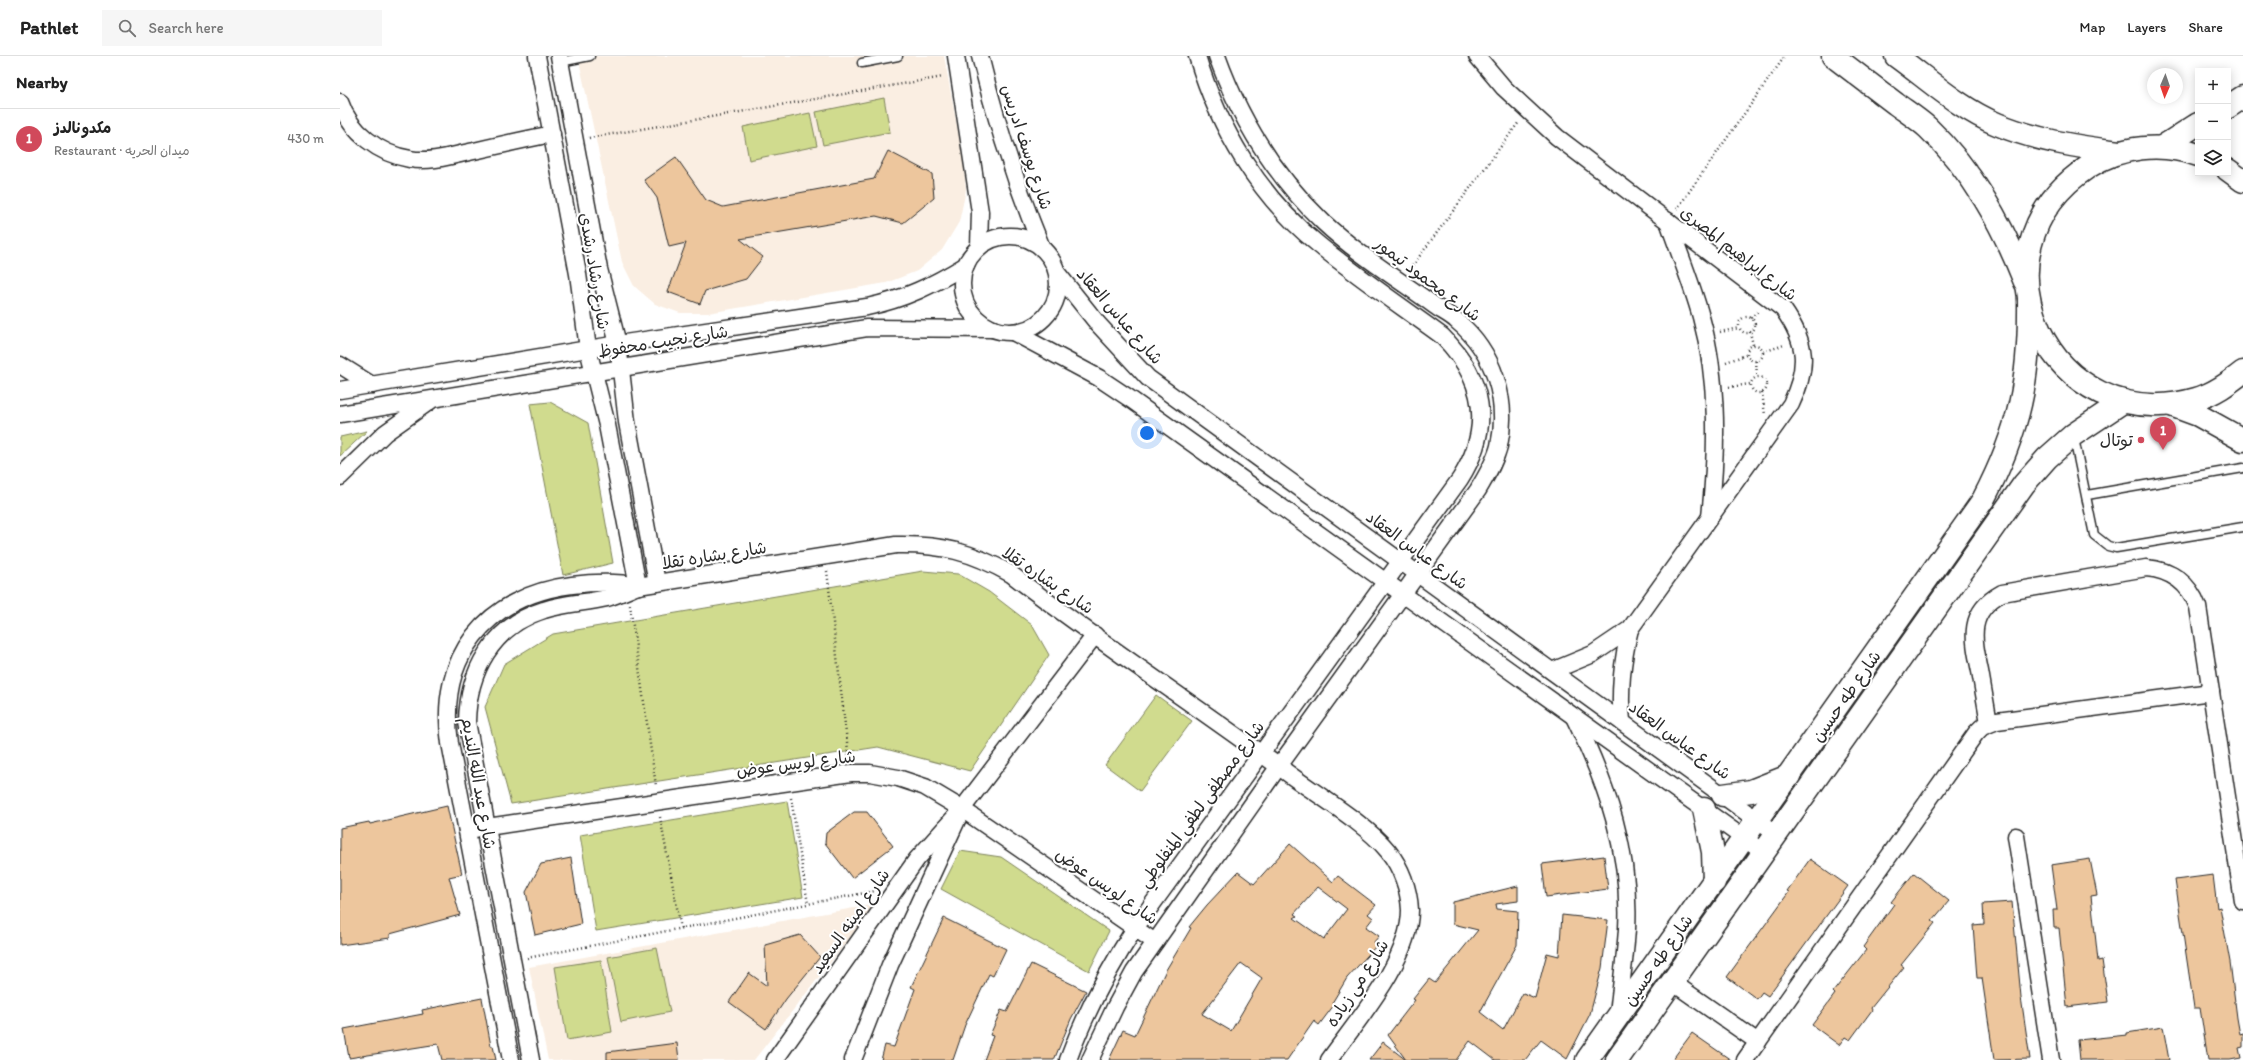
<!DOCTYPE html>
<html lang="en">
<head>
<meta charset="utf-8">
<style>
  body { margin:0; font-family:Itim,"Playpen Sans Arabic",sans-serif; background:#f6f6f6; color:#222 }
  .controls { position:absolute; right:12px; top:12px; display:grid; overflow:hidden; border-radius:0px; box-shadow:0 2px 10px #0003 }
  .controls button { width:36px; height:36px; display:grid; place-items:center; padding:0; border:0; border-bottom:1px solid #e0e0e0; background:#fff; color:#222; font:20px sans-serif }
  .compass { position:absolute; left:1807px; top:12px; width:36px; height:36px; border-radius:50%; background:#fff; box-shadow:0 2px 10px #0003; rotate:182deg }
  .you { position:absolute; left:807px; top:377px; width:14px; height:14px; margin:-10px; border:3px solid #fff; border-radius:50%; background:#1a73e8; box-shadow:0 0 0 6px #1a73e833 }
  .badge { display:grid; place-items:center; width:26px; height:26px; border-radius:50%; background:#d1495b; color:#fff; font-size:13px; font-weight:700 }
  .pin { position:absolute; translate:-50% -33px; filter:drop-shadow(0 1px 2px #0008) }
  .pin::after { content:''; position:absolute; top:21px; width:14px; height:12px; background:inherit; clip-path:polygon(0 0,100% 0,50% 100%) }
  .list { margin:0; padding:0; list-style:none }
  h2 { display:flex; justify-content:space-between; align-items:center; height:52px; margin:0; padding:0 16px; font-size:17px }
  h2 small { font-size:13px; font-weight:400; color:#767676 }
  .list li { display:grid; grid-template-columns:26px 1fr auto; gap:12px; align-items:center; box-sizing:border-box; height:60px; padding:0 16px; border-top:1px solid #e0e0e0 }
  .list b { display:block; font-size:15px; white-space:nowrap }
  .list p { margin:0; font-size:13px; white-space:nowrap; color:#767676 }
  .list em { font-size:13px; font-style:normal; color:#767676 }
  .icon { flex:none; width:22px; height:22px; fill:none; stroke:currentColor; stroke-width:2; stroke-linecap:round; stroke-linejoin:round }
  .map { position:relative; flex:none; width:1903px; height:1004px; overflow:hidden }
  header { display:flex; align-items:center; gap:24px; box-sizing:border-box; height:56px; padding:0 20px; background:#fff; border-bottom:1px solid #e0e0e0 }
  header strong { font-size:19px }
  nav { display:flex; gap:22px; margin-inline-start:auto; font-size:14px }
  .search { width:280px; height:36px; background:#f6f6f6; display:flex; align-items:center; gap:10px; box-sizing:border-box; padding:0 14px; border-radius:0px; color:#767676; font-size:15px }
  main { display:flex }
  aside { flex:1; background:#fff }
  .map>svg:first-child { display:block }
  .built { fill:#faeee2 }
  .grass { fill:#d0db8e; stroke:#7e835c }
  .building { fill:#edc69d; stroke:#2b2b2b; fill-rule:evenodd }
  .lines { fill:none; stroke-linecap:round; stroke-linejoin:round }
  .lane-casing { stroke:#2b2b2b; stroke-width:11 }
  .street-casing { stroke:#2b2b2b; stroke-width:19 }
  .secondary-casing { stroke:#2b2b2b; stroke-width:25 }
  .path { stroke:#2b2b2b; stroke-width:2.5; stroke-dasharray:1 3; stroke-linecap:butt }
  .lane { stroke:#fff; stroke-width:8 }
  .street { stroke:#fff; stroke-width:16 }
  .secondary { stroke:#fff; stroke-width:22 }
  .poi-dot { fill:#d1495b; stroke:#fff; stroke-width:1.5 }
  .labels { text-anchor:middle; stroke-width:4; stroke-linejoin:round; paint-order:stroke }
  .street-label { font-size:17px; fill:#2b2b2b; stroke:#fff }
  .poi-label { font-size:17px; fill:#2b2b2b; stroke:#fff; text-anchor:end }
</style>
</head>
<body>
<header>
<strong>Pathlet</strong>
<div class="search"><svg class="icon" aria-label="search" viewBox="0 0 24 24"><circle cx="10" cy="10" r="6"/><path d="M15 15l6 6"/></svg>Search here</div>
<nav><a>Map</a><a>Layers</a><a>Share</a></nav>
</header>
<main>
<aside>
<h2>Nearby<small></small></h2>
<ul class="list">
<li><span class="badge">1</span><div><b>مكدونالدز</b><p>Restaurant · ميدان الحريه</p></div><em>430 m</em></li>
</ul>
</aside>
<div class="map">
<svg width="1903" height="1004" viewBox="0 0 1903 1004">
  <rect width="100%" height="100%" fill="#fff"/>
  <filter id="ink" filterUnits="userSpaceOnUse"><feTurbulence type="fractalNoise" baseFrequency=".025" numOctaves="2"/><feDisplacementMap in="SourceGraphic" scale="8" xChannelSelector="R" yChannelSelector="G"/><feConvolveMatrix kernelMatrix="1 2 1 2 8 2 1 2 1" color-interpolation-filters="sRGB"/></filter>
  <g filter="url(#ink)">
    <g class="built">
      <polygon points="238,0 604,0 623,102 626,134 619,166 602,194 577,215 546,227 368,257 340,257 315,248 294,230 282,206"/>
      <polygon points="536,848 414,1004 208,1004 189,911"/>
    </g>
    <g class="grass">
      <polygon points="544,42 550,76 483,89 476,56"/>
      <polygon points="470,57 477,90 409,104 403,71"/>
      <polygon points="210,346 248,367 273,507 223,519 190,348"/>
      <polygon points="27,375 0,400 0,381"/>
      <polygon points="583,515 618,518 649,536 692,569 709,599 630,715 538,691 171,748 145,651 164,608 213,578"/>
      <polygon points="816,639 852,665 800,735 765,709"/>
      <polygon points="447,745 463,841 256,875 240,779"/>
      <polygon points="620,795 661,801 769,875 749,915 601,833"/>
      <polygon points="317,892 330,956 281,966 268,901"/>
      <polygon points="261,904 272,976 227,984 215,911"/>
    </g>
    <g class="building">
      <polygon points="548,95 592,118 594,142 563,167 536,160 400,183 423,201 406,223 365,235 360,248 328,236 346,187 329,191 317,142 304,124 336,101 366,144 383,151 534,123"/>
      <polygon points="107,750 122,818 109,821 120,859 50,878 50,882 0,889 0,772 29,766 30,768"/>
      <polygon points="514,756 527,756 553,790 512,822 485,787 486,777"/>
      <path d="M950,788L993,826L998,820L1036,849L1028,858L1033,862L1026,871L1039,880L1034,886L1037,889L1007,922L992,947L994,949L979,969L974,965L947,1004H769L783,974L795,979L826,914L851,872L849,871L867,849L898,816L914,828ZM978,831L1007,853L984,883L954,862L957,860L954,858ZM901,907L922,922L891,975L862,958Z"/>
      <polygon points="1264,800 1268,833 1206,841 1202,808"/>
      <polygon points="231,802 241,868 195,879 186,836 201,808"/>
      <polygon points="1470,803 1508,830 1428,940 1422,936 1417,943 1387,921 1449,836 1447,835"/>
      <polygon points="1750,803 1757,839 1751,840 1758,905 1762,904 1768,946 1727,951 1719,872 1714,872 1713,854 1717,854 1711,809"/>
      <polygon points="1574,817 1609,845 1592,865 1595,867 1561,909 1564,911 1531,952 1532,954 1510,984 1505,981 1499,989 1472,969 1495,938 1493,936 1526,894 1523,891 1554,848 1551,846"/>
      <polygon points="1873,819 1877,852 1880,851 1890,906 1897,962 1900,979 1903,978 1903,991 1899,992 1901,1002 1890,1004 1868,1004 1860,952 1854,952 1835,824"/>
      <polygon points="1178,830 1178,845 1156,848 1157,853 1178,855 1177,889 1140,956 1163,974 1183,937 1195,942 1207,897 1219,900 1222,859 1268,864 1262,912 1250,958 1227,1003 1201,984 1185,1004 1155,1004 1130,985 1116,1004 1066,1004 1048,979 1075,944 1073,943 1089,923 1095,927 1138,874 1113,868 1113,846"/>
      <polygon points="1672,846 1681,941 1690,1003 1654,1004 1642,922 1637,922 1633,869 1644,868 1643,848"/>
      <polygon points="604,862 666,893 653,920 649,918 625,969 613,1004 541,1004 545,989 554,991 575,933 571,931"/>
      <polygon points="460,879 480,901 446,943 426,973 389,946 409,917 427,930 425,889"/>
      <polygon points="691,908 746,935 731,963 714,1004 644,1004 653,980 650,979 661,954 667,956"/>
      <polygon points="142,942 151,990 153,990 156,1004 102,1004 98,988 9,1002 4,973 83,958 82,954"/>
      <polygon points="1823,971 1829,1004 1740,1004 1738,984 1787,979 1787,977"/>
      <polygon points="1352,977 1391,1004 1332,1004"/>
      <polygon points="1043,986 1066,1004 1029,1004"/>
      <polygon points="337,987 339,1004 267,1004 267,996"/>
    </g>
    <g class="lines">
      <defs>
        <g id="lane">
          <polyline points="220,6 250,0"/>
          <polyline points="522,7 558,0"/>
          <polyline points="1734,382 1754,479 1768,490 1776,492 1903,471"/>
          <polyline points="1747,439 1903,412"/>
        </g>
        <g id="street">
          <polyline points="197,0 238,218 248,293 267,369 298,530"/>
          <polyline points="219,0 259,213 278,288 287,366 317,527"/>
          <polyline points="616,0 640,156 639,191"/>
          <path d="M640,0C656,66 676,129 702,192"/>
          <path d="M1137,0L1164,32L1217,81L1443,253C1467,287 1469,310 1451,348L1290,573L1253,598L1212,615"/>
          <path d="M0,46C10,76 39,98 70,103C91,107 114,99 134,95C160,89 186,83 212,78"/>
          <path d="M1328,165C1339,197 1352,228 1361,261C1379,326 1377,395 1370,461"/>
          <circle cx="670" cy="228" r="48"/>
          <polyline points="718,218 758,268 808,322 1436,778"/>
          <polyline points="673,276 759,322 789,342 1423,796"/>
          <polyline points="0,309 32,329"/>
          <path d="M0,334L278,288L527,251C565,243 593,229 626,209"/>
          <polyline points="0,358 527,272 654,273"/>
          <polyline points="0,421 45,377 90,345"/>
          <path d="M1234,661C1267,729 1291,796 1287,873C1285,902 1281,930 1278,958"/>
          <path d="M1282,666C1279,634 1282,605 1290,573"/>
          <path d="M1649,667C1646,650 1643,633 1640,615C1633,582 1627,556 1662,537L1806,512C1831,514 1849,527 1858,551L1903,845"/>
          <polyline points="127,774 511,717 530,717 558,722 585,731 622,753 815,886"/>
          <polyline points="1676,780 1711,1004"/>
          <polyline points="1332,926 1418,986"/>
          <path d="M171,1004L110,687C97,601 146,540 232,529C255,526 275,525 298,530"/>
          <path d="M191,1004L127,666C128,616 152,570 204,554C224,547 246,547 267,542C277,539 288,534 298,530L556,489C601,488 632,496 671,518C763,589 860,652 953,721C981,741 1027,769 1048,795C1061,811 1069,833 1070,854C1070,905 1018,963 989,1004"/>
          <polyline points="435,1004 577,803 622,753 755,579"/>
          <polyline points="513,1004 550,909 618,762"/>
          <path d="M728,1004C745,957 768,914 795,872L1120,423C1153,371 1145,323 1102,280C1061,250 1018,221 979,189C919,141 879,73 857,0"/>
          <path d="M750,1004L775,951L794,916L939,710L1138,434C1146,420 1155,406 1159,390C1169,344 1154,296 1117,265C1111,259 1102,255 1095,250C1058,223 1017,198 983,166C934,119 900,64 877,0"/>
          <polyline points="1405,1004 1636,677 1642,671 1657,665 1871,636"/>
        </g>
        <g id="secondary">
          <path d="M1493,0C1514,16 1535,32 1556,48C1567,56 1578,63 1588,72C1633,115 1662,168 1685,226"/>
          <path d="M1556,0C1588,23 1620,53 1657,68C1695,84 1738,91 1779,96"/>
          <polyline points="1888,51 1903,41"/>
          <polyline points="1822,91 1858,68"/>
          <path d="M1858,99C1822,86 1780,90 1748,111C1620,196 1711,385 1856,343C1874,338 1889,327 1903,316"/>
          <polyline points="1888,114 1903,125"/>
          <polyline points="1831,349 1858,359 1903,384"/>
          <polyline points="1383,739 1411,735 1449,720"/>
          <polyline points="1364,753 1373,796 1374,826"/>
          <path d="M1247,1004L1643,444C1680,373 1690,324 1689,244"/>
          <polyline points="1277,1004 1684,428 1707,402 1733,379 1784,345"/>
        </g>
      </defs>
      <use href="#lane" class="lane-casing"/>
      <use href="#street" class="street-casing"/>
      <use href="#secondary" class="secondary-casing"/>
      <g class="path">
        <polyline points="249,82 603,21"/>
        <polyline points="1337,153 1445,0"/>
        <polyline points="1070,213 1179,66"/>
        <circle cx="1407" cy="269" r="8"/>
        <polyline points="1411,262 1419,254"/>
        <polyline points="1380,276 1399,272"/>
        <polyline points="1410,276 1413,289"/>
        <circle cx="1415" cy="297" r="8"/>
        <polyline points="1423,296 1444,289"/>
        <polyline points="1416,305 1417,320"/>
        <polyline points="1386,306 1406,299"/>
        <circle cx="1419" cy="329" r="8"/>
        <polyline points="1389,331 1410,328"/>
        <polyline points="1422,336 1425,359"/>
        <polyline points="487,515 509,703"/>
        <polyline points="290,549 316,730"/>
        <polyline points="451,742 468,848"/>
        <polyline points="320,761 341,873"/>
        <polyline points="187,902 535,835"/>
      </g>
      <use href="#lane" class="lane"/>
      <use href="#street" class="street"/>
      <use href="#secondary" class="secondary"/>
    </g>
  </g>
  <circle class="poi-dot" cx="1801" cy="384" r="4"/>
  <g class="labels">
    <g class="street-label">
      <text transform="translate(687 91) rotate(72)" y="6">شارع يوسف ادريس</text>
      <text transform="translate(1399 197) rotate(38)" y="6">شارع ابراهيم المصرى</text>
      <text transform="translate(255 215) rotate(81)" y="6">شارع رشاد رشدى</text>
      <text transform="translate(1088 223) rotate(37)" y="6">شارع محمود تيمور</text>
      <text transform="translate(780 260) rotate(49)" y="6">شارع عباس العقاد</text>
      <text transform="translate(323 285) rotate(-9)" y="6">شارع نجيب محفوظ</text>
      <text transform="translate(1077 494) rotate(36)" y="6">شارع عباس العقاد</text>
      <text transform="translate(374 499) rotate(-9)" y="6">شارع بشاره تقلا</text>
      <text transform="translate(708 524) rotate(34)" y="6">شارع بشاره تقلا</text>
      <text transform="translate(1506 640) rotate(-55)" y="6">شارع طه حسين</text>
      <text transform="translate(1340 684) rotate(36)" y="6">شارع عباس العقاد</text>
      <text transform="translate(456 707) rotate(-7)" y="6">شارع لويس عوض</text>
      <text transform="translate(139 727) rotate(80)" y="6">شارع عبد الله النديم</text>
      <text transform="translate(861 748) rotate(-54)" y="6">شارع مصطفى لطفي المنفلوطي</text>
      <text transform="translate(767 830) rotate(35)" y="6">شارع لويس عوض</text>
      <text transform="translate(510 865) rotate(-55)" y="6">شارع امينه السعيد</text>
      <text transform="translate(1318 904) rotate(-55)" y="6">شارع طه حسين</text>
      <text transform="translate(1017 927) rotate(-57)" y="6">شارع مي زياده</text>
    </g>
    <g class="poi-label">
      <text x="1793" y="390">توتال</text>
    </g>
  </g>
</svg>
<div class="controls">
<button>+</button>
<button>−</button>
<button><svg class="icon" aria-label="layers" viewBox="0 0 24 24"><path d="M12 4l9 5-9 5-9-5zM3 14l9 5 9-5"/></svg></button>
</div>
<svg class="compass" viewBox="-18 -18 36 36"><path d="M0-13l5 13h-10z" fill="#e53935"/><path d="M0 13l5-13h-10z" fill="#767676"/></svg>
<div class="you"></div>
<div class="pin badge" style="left:1823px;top:394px">1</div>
</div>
</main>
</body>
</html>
